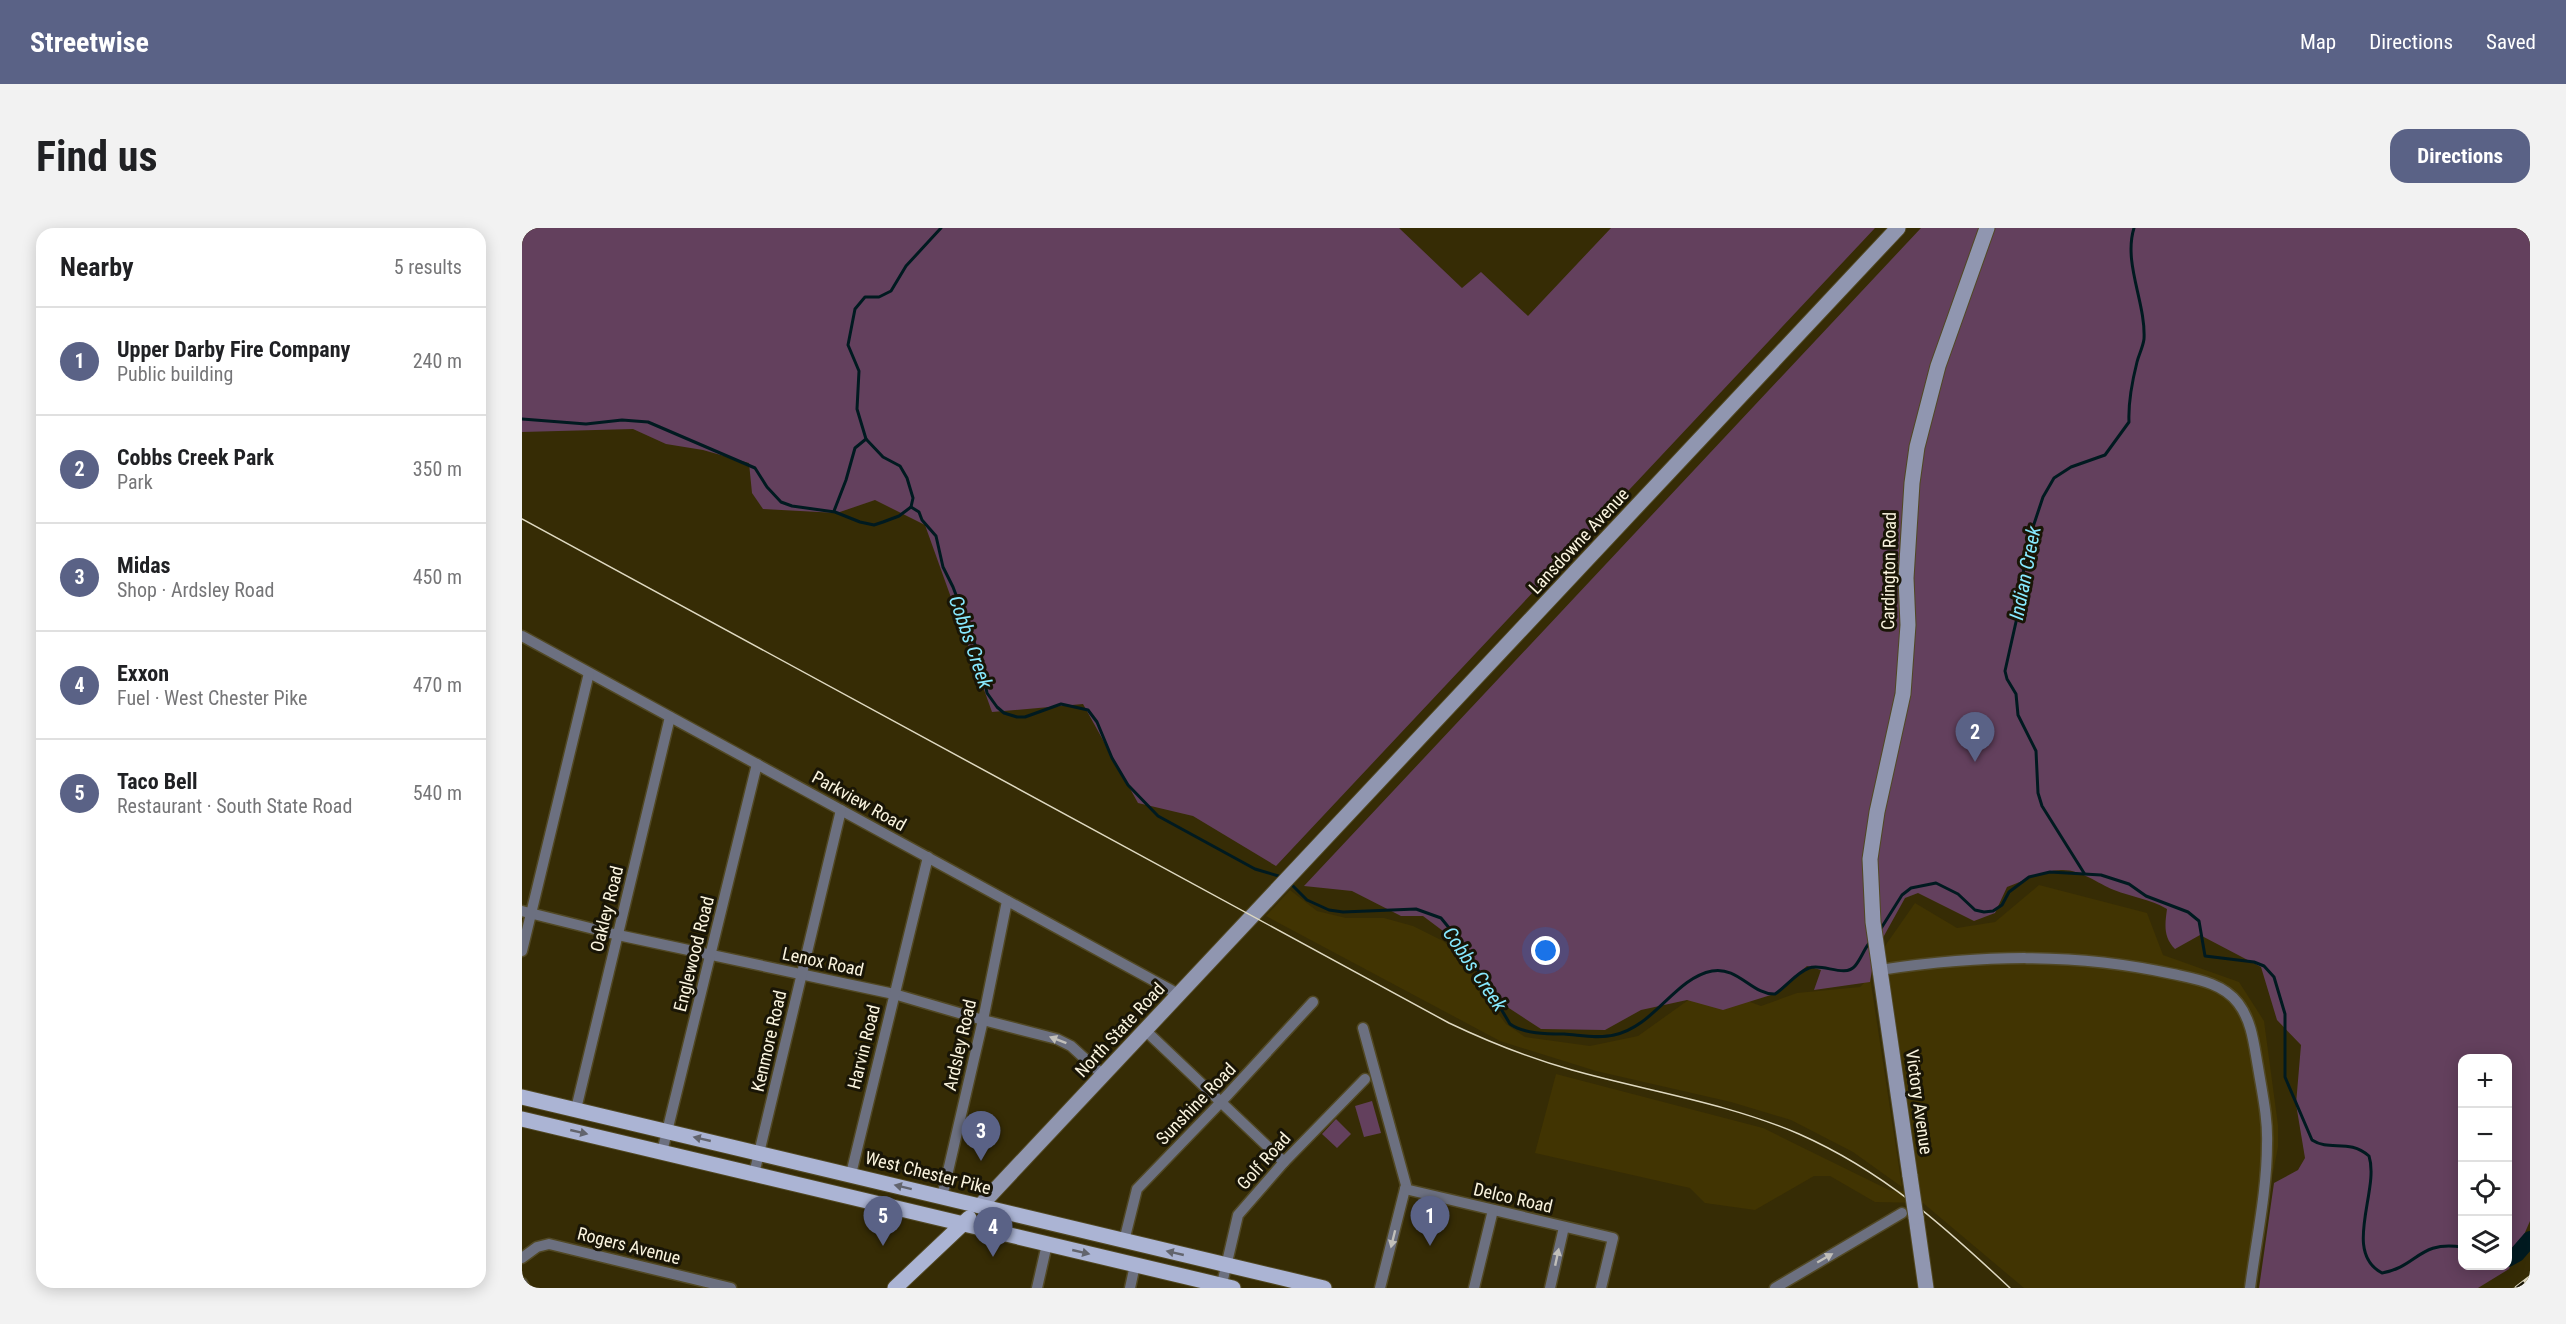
<!DOCTYPE html>
<html lang="en">
<head>
<meta charset="utf-8">
<style>
  body { margin:0; font-family:"Roboto Condensed",sans-serif; background:#f2f2f2; color:#202124 }
  .controls { position:absolute; right:18px; bottom:18px; display:grid; overflow:hidden; border-radius:12px; box-shadow:0 3px 15px #0003 }
  .controls button { width:54px; height:54px; display:grid; place-items:center; padding:0; border:0; border-bottom:2px solid #e0e0e0; background:#fff; color:#202124; font:30px sans-serif }
  .you { position:absolute; left:1024px; top:723px; width:21px; height:21px; margin:-15px; border:4px solid #fff; border-radius:50%; background:#1a73e8; box-shadow:0 0 0 9px #1a73e833 }
  .badge { display:grid; place-items:center; width:39px; height:39px; border-radius:50%; background:#5a6286; color:#fff; font-size:20px; font-weight:700 }
  .pin { position:absolute; translate:-50% -50px; filter:drop-shadow(0 2px 3px #0008) }
  .pin::after { content:''; position:absolute; top:32px; width:21px; height:18px; background:inherit; clip-path:polygon(0 0,100% 0,50% 100%) }
  .list { margin:0; padding:0; list-style:none }
  h2 { display:flex; justify-content:space-between; align-items:center; height:78px; margin:0; padding:0 24px; font-size:26px }
  h2 small { font-size:20px; font-weight:400; color:#757577 }
  .list li { display:grid; grid-template-columns:39px 1fr auto; gap:18px; align-items:center; box-sizing:border-box; height:108px; padding:0 24px; border-top:2px solid #e0e0e0 }
  .list b { display:block; font-size:22px; white-space:nowrap }
  .list p { margin:0; font-size:20px; white-space:nowrap; color:#757577 }
  .list em { font-size:20px; font-style:normal; color:#757577 }
  .icon { flex:none; width:33px; height:33px; fill:none; stroke:currentColor; stroke-width:2; stroke-linecap:round; stroke-linejoin:round }
  .map { position:relative; flex:none; width:2008px; height:1060px; overflow:hidden; border-radius:18px }
  header { display:flex; align-items:center; gap:36px; box-sizing:border-box; height:84px; padding:0 30px; background:#5a6286; color:#fff }
  header strong { font-size:28px }
  nav { display:flex; gap:33px; margin-inline-start:auto; font-size:21px }
  .intro { display:flex; align-items:center; justify-content:space-between; box-sizing:border-box; height:144px; padding:0 36px }
  h1 { margin:0; font-size:42px }
  .button { padding:15px 27px; border-radius:18px; background:#5a6286; color:#fff; font-size:21px; font-weight:700 }
  main { display:flex; gap:36px; padding:0 36px }
  aside { flex:1; background:#fff; border-radius:18px; box-shadow:0 3px 15px #0003 }
  .map>svg:first-child { display:block }
  .built { fill:#413402 }
  .green { fill:#63405d; fill-rule:evenodd }
  .lines { fill:none; stroke-linecap:round; stroke-linejoin:round }
  .stream { stroke:#001a20; stroke-width:3 }
  .river { stroke:#001a20; stroke-width:16 }
  .street-casing { stroke:#514824; stroke-width:13 }
  .secondary-casing { stroke:#514824; stroke-width:17 }
  .primary-casing { stroke:#514824; stroke-width:17 }
  .street { stroke:#6c7080; stroke-width:10 }
  .secondary { stroke:#9096b0; stroke-width:15 }
  .primary { stroke:#abb4d4; stroke-width:15 }
  .tram { stroke:#dfd9c1; stroke-width:1.5 }
  .rail-casing { stroke:#dfd9c1; stroke-width:5 }
  .rail { stroke:#191506; stroke-width:3; stroke-dasharray:9; stroke-linecap:butt }
  .secondary-bridge-casing { stroke:#514824; stroke-width:17; stroke-linecap:butt }
  .secondary-bridge { stroke:#9096b0; stroke-width:15 }
  .oneway { fill:#c1bfb9 }
  .oneway2 { fill:#62646d }
  .labels { text-anchor:middle; stroke-width:6; stroke-linejoin:round; paint-order:stroke }
  .street-label { font-size:18px; fill:#faf4df; stroke:#191506 }
  .water-label { font-size:20px; font-style:italic; fill:#87e9ff; stroke:#191506 }
</style>
</head>
<body>
<header>
<strong>Streetwise</strong>
<nav><a>Map</a><a>Directions</a><a>Saved</a></nav>
</header>
<div class="intro"><h1>Find us</h1><a class="button">Directions</a></div>
<main>
<aside>
<h2>Nearby<small>5 results</small></h2>
<ul class="list">
<li><span class="badge">1</span><div><b>Upper Darby Fire Company</b><p>Public building</p></div><em>240 m</em></li>
<li><span class="badge">2</span><div><b>Cobbs Creek Park</b><p>Park</p></div><em>350 m</em></li>
<li><span class="badge">3</span><div><b>Midas</b><p>Shop · Ardsley Road</p></div><em>450 m</em></li>
<li><span class="badge">4</span><div><b>Exxon</b><p>Fuel · West Chester Pike</p></div><em>470 m</em></li>
<li><span class="badge">5</span><div><b>Taco Bell</b><p>Restaurant · South State Road</p></div><em>540 m</em></li>
</ul>
</aside>
<div class="map">
<svg width="2008" height="1060" viewBox="0 0 2008 1060">
  <rect width="100%" height="100%" fill="#362c05"/>
  <g class="built">
    <polygon points="1517,657 1625,685 1641,727 1717,754 1742,793 1756,897 1756,919 1729,1060 1502,1060 1401,975 1353,974 1308,948 1292,948 1233,982 1183,975 1168,960 1013,925 1034,846 1241,900 1367,962 1399,965 1363,718 1393,675 1435,700 1473,694"/>
    <polygon points="768,662 795,683 824,690 862,690 891,698 921,713 940,729 955,758 984,796 1003,809 1068,818 1116,808 1172,768 1193,761 1239,778 1275,765 1338,759 1348,749 1380,959 1331,924 1269,892 1209,874 1074,843 978,813 744,688"/>
  </g>
  <g class="green">
    <polygon points="0,0 877,0 940,60 959,44 1006,88 1089,0 1353,0 754,638 671,588 616,575 561,476 470,484 403,297 353,272 315,285 241,281 230,265 227,235 181,222 144,216 111,201 0,204"/>
    <path d="M1399,0H2008V993L1987,1041L1956,1060H1737L1752,955L1776,942L1783,930L1774,876L1779,817L1755,792L1739,739L1678,707L1653,721C1641,709 1643,696 1645,681C1628,671 1610,669 1592,662C1575,655 1558,641 1539,642C1522,642 1502,653 1485,659L1473,685L1452,693L1396,665L1383,670L1353,724L1348,754L1292,762L1299,742L1285,738L1252,766L1201,782L1165,772L1119,782L1083,802L1019,801L970,769L945,721L901,688H879L830,663L782,658ZM1940,830H1986V1038H1940Z"/>
    <polygon points="850,873 859,905 842,909 833,878"/>
    <polygon points="814,891 829,906 815,920 800,906"/>
  </g>
  <g class="lines">
    <g class="stream">
      <polyline points="0,191 64,196 100,192 126,194 233,240 245,259 259,274 270,278 313,284 338,294 352,297 361,294 377,288 389,279 397,284 400,292 414,308 421,339 431,359 457,427 465,465 475,479 482,485 495,489 503,489 539,476 566,482 575,494 590,530 606,557 636,588 733,641 760,649"/>
      <polyline points="389,279 391,270 385,250 378,238 361,229 344,211 335,181 337,143 326,117 333,81 343,69 357,69 369,63 384,38 419,0"/>
      <polyline points="312,283 324,252 333,220 344,211"/>
      <path d="M1562,645L1520,578L1516,565L1514,523L1496,487L1494,466L1485,451L1483,443L1498,376L1504,320L1521,269L1532,250L1549,239L1583,227L1607,194C1606,173 1610,154 1615,134C1617,126 1621,119 1622,111C1624,75 1601,35 1612,0"/>
      <path d="M768,655L785,672L807,682L821,684L894,681L919,690L941,717L988,796C1002,806 1025,806 1042,806C1058,807 1076,811 1092,807C1132,799 1153,750 1190,743C1216,738 1230,767 1253,766C1265,758 1274,745 1287,740C1301,735 1323,750 1333,738C1339,731 1342,721 1348,714"/>
      <path d="M1358,702L1380,667L1389,660L1414,655L1436,666L1453,682L1462,684L1471,683L1480,677L1487,664L1507,649L1528,644L1579,647L1607,656L1624,668L1666,684L1677,693L1683,728L1732,734L1742,738L1752,749L1763,786V849L1790,912C1808,924 1827,910 1847,928C1858,962 1820,1024 1860,1045C1895,1039 1897,1012 1940,1019"/>
    </g>
    <polyline class="river" points="1986,1031 1995,1026 2008,1011"/>
    <defs>
      <g id="street">
        <polyline points="0,408 658,767"/>
        <polyline points="0,683 96,707 372,766 461,792 535,811 549,818 582,848"/>
        <polyline points="0,723 67,445"/>
        <path d="M1358,742C1458,727 1551,724 1651,746C1674,751 1701,755 1716,775C1730,793 1732,817 1736,839C1740,864 1746,890 1745,916C1745,963 1734,1013 1728,1060"/>
        <polyline points="841,800 884,957 858,1060"/>
        <polyline points="624,803 762,934"/>
        <polyline points="54,881 148,489"/>
        <polyline points="140,924 235,536"/>
        <polyline points="232,946 319,582"/>
        <polyline points="329,946 406,629"/>
        <polyline points="883,961 1091,1010 1079,1060"/>
        <polyline points="420,969 461,792 485,673"/>
        <polyline points="602,1013 615,961 699,874 791,774"/>
        <polyline points="0,1030 15,1019 27,1016 209,1060"/>
        <polyline points="0,1055 3,1060"/>
        <polyline points="515,1060 525,1016"/>
        <polyline points="608,1060 613,1037"/>
        <polyline points="699,1060 716,987 762,934 843,851"/>
        <polyline points="952,1060 971,982"/>
        <polyline points="1028,1060 1042,999"/>
        <polyline points="1253,1060 1380,985"/>
      </g>
      <g id="secondary">
        <polyline points="1388,948 1351,694 1348,631 1355,584 1381,466 1386,397 1384,350 1390,255 1395,219 1416,138 1465,0"/>
        <polyline points="458,978 1376,0"/>
        <polyline points="1394,989 1404,1060"/>
      </g>
      <g id="primary">
        <polyline points="0,869 802,1060"/>
        <polyline points="0,891 711,1060"/>
        <polyline points="373,1060 447,990"/>
      </g>
    </defs>
    <use href="#street" class="street-casing"/>
    <use href="#secondary" class="secondary-casing"/>
    <use href="#primary" class="primary-casing"/>
    <use href="#street" class="street"/>
    <use href="#secondary" class="secondary"/>
    <use href="#primary" class="primary"/>
    <path class="tram" d="M0,291L927,795C967,814 1007,830 1050,842C1125,863 1205,875 1277,906C1361,943 1422,998 1488,1060"/>
    <defs>
      <polyline id="rail" points="1995,1060 2008,1050"/>
    </defs>
    <use href="#rail" class="rail-casing"/>
    <use href="#rail" class="rail"/>
    <defs>
      <polyline id="secondary-bridge" points="1388,948 1394,989"/>
    </defs>
    <use href="#secondary-bridge" class="secondary-bridge-casing"/>
    <use href="#secondary-bridge" class="secondary-bridge"/>
  </g>
  <defs><path id="oneway-solid" d="M-6-.8H1V-3.2L6.5 0L1 3.2V.8H-6Z" transform="scale(1.5)"/></defs>
  <g class="oneway">
    <use href="#oneway-solid" transform="translate(536 812) rotate(-159)"/>
    <use href="#oneway-solid" transform="translate(871 1011) rotate(104)"/>
    <use href="#oneway-solid" transform="translate(1035 1029) rotate(-78)"/>
    <use href="#oneway-solid" transform="translate(1303 1030) rotate(-30)"/>
  </g>
  <g class="oneway2">
    <use href="#oneway-solid" transform="translate(57 904) rotate(13)"/>
    <use href="#oneway-solid" transform="translate(180 911) rotate(-167)"/>
    <use href="#oneway-solid" transform="translate(381 959) rotate(-166)"/>
    <use href="#oneway-solid" transform="translate(559 1024) rotate(13)"/>
    <use href="#oneway-solid" transform="translate(653 1025) rotate(-167)"/>
  </g>
  <g class="labels">
    <g class="street-label">
      <text transform="translate(1057 313) rotate(-47)" y="6">Lansdowne Avenue</text>
      <text transform="translate(1367 343) rotate(-89)" y="6">Cardington Road</text>
      <text transform="translate(337 573) rotate(29)" y="6">Parkview Road</text>
      <text transform="translate(85 681) rotate(-76)" y="6">Oakley Road</text>
      <text transform="translate(172 726) rotate(-76)" y="6">Englewood Road</text>
      <text transform="translate(301 734) rotate(12)" y="6">Lenox Road</text>
      <text transform="translate(598 802) rotate(-47)" y="6">North State Road</text>
      <text transform="translate(247 813) rotate(-77)" y="6">Kenmore Road</text>
      <text transform="translate(438 817) rotate(-77)" y="6">Ardsley Road</text>
      <text transform="translate(342 819) rotate(-76)" y="6">Harvin Road</text>
      <text transform="translate(1397 874) rotate(82)" y="6">Victory Avenue</text>
      <text transform="translate(674 876) rotate(-46)" y="6">Sunshine Road</text>
      <text transform="translate(742 933) rotate(-48)" y="6">Golf Road</text>
      <text transform="translate(406 945) rotate(14)" y="6">West Chester Pike</text>
      <text transform="translate(991 970) rotate(13)" y="6">Delco Road</text>
      <text transform="translate(107 1018) rotate(14)" y="6">Rogers Avenue</text>
    </g>
    <g class="water-label">
      <text transform="translate(1503 345) rotate(-79)" y="7">Indian Creek</text>
      <text transform="translate(449 414) rotate(71)" y="7">Cobbs Creek</text>
      <text transform="translate(953 741) rotate(56)" y="7">Cobbs Creek</text>
    </g>
  </g>
</svg>
<div class="controls">
<button>+</button>
<button>−</button>
<button><svg class="icon" aria-label="locate" viewBox="0 0 24 24"><circle cx="12" cy="12" r="6"/><path d="M12 2v4M12 18v4M2 12h4M18 12h4"/></svg></button>
<button><svg class="icon" aria-label="layers" viewBox="0 0 24 24"><path d="M12 4l9 5-9 5-9-5zM3 14l9 5 9-5"/></svg></button>
</div>
<div class="you"></div>
<div class="pin badge" style="left:908px;top:1018px">1</div>
<div class="pin badge" style="left:1453px;top:534px">2</div>
<div class="pin badge" style="left:459px;top:933px">3</div>
<div class="pin badge" style="left:471px;top:1029px">4</div>
<div class="pin badge" style="left:361px;top:1018px">5</div>
</div>
</main>
</body>
</html>
